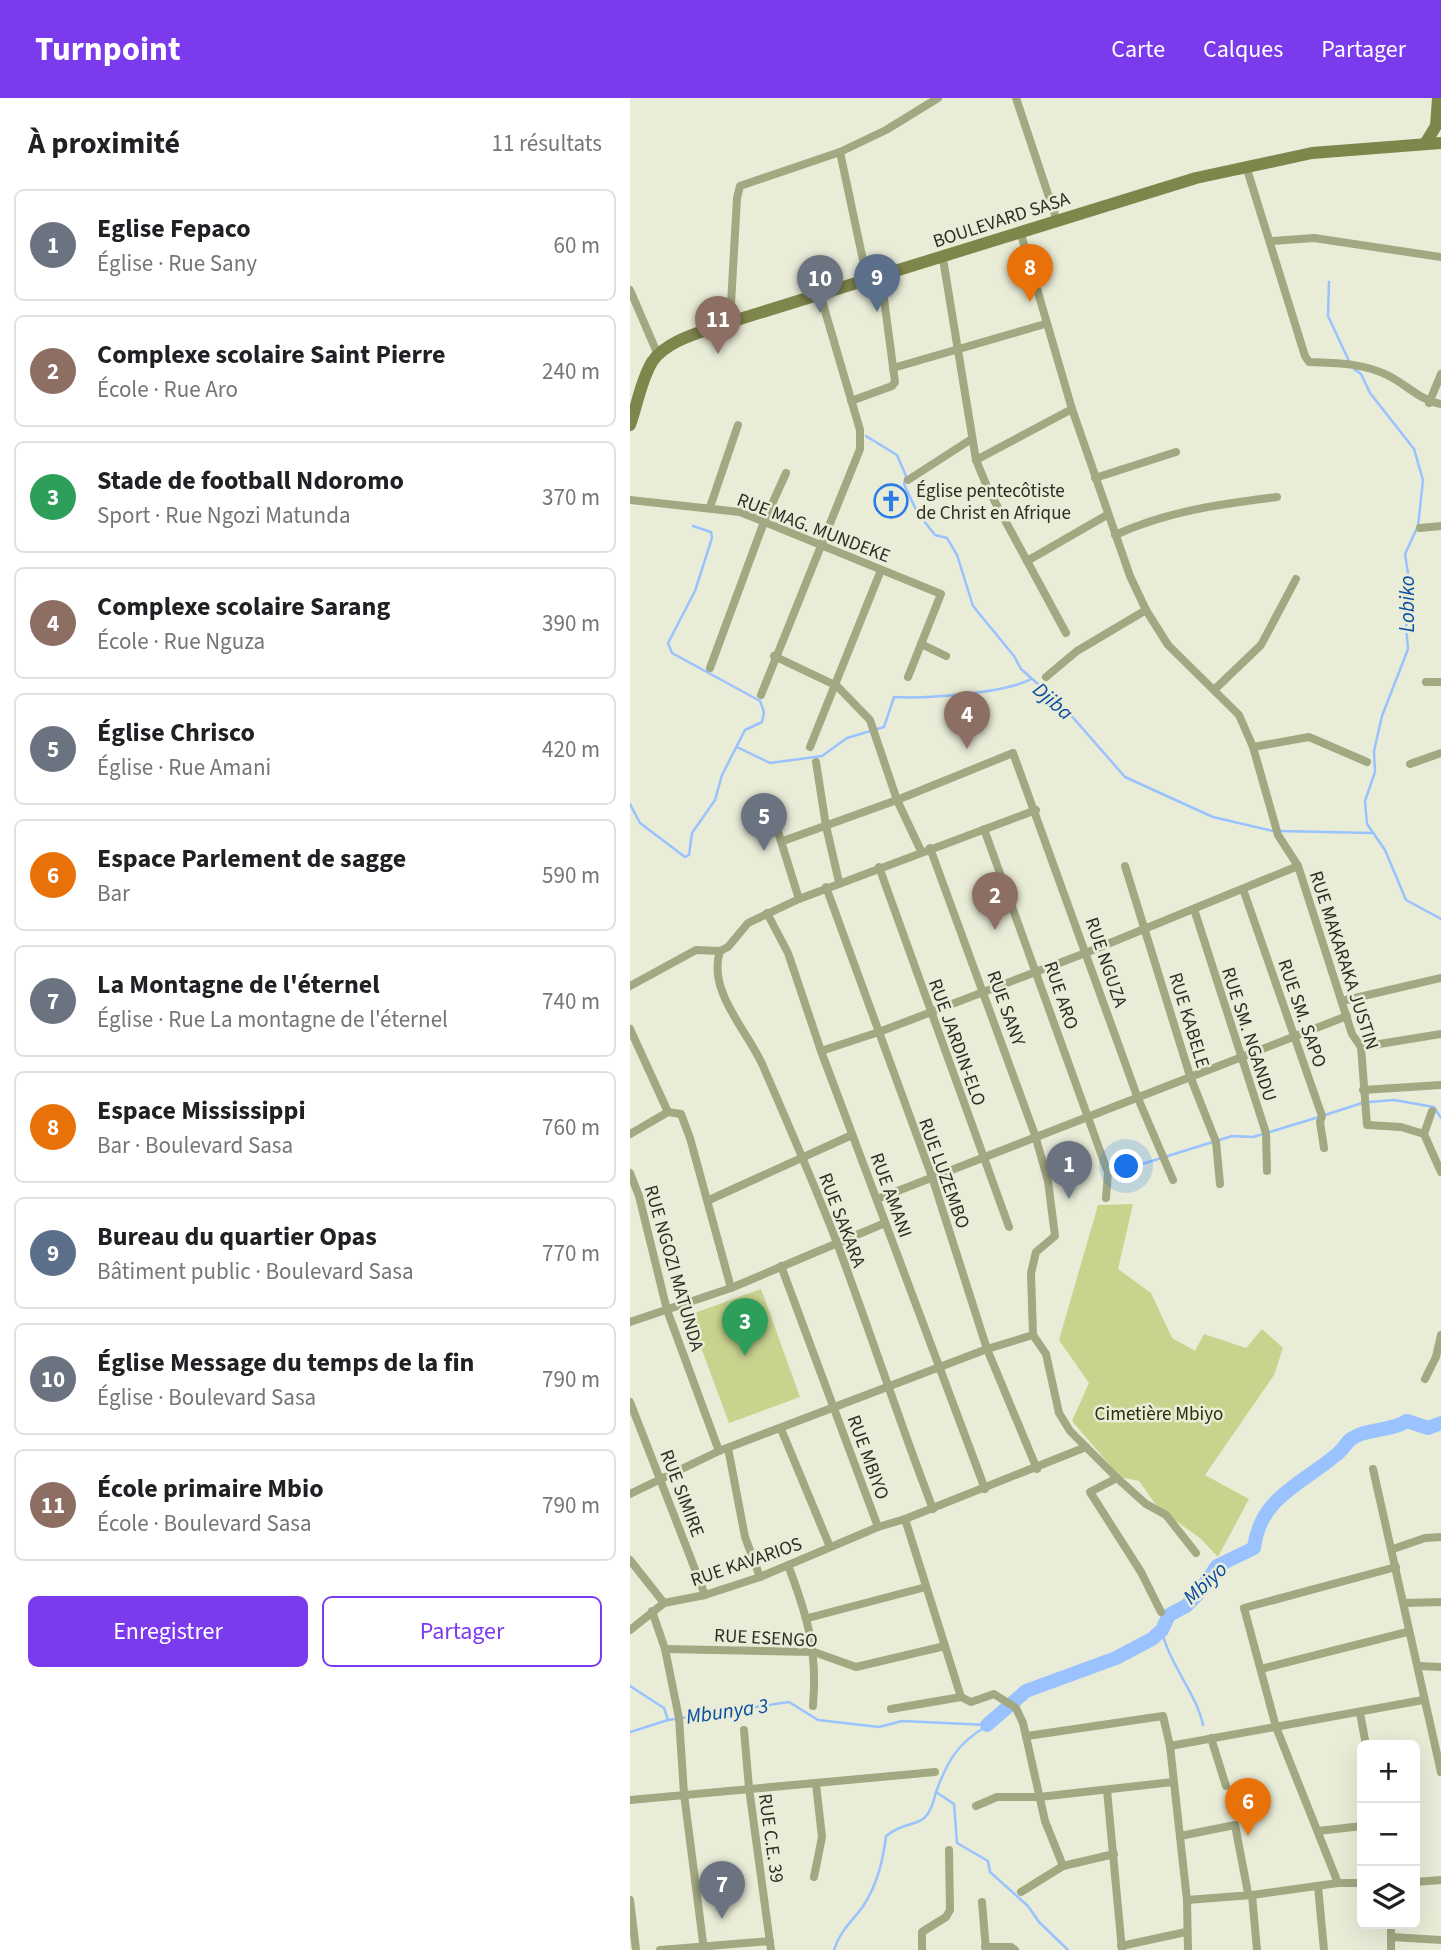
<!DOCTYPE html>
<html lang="fr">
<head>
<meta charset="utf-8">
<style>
  body { margin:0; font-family:"Source Sans 3",sans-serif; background:#f2f2f2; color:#202124 }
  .controls { position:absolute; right:21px; bottom:21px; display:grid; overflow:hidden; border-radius:10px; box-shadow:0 7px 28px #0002 }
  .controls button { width:63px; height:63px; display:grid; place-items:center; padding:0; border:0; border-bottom:2px solid #e0e0e0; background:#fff; color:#202124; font:35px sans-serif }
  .you { position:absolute; left:497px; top:1069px; width:24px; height:24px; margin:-18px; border:5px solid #fff; border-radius:50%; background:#1a73e8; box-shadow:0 0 0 10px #1a73e833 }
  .badge { display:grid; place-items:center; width:46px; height:46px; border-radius:50%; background:#7c3aed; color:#fff; font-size:23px; font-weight:700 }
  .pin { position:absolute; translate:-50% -58px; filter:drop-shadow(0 2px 4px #0008) }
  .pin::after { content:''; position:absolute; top:37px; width:24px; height:21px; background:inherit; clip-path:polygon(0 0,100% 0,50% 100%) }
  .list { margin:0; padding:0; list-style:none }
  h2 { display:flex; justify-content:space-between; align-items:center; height:91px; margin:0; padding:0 28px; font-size:30px }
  h2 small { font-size:23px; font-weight:400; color:#757577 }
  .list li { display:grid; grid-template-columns:46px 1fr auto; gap:21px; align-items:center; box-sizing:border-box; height:112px; margin:0 14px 14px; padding:0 14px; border:2px solid #e0e0e0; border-radius:10px }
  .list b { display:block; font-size:26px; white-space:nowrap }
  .list p { margin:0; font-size:23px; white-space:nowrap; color:#757577 }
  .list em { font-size:23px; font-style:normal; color:#757577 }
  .actions { display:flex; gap:14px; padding:21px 28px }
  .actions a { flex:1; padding:16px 0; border:2px solid #7c3aed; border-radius:10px; text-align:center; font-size:24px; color:#7c3aed }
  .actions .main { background:#7c3aed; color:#fff }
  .icon { flex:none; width:38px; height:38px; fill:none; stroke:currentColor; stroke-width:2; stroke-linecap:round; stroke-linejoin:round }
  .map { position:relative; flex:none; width:811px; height:1852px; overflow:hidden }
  header { display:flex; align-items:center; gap:42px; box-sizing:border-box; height:98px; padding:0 35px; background:#7c3aed; color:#fff }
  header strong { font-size:33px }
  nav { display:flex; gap:38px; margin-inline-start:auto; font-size:24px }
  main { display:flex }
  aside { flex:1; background:#fff }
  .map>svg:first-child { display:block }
  .green { fill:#cad38e }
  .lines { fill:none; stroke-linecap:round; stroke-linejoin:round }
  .stream { stroke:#99c2fe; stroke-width:2.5 }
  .river { stroke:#99c2fe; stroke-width:14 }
  .street { stroke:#a2a881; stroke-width:8 }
  .secondary { stroke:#7f864c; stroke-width:12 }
  .labels { text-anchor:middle; stroke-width:5; stroke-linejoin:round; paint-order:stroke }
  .street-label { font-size:19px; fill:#2d2e26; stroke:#e9edd8 }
  .poi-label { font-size:19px; fill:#2d2e26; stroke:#e9edd8; text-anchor:start }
  .park-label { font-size:19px; fill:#2c3007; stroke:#e9edd8 }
  .water-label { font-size:21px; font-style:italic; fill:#094ca1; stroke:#e9edd8 }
</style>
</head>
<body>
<header>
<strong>Turnpoint</strong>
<nav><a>Carte</a><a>Calques</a><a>Partager</a></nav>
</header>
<main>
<aside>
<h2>À proximité<small>11 résultats</small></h2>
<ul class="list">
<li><span class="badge" style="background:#6b7280">1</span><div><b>Eglise Fepaco</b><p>Église · Rue Sany</p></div><em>60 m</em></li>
<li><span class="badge" style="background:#8d6e63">2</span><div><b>Complexe scolaire Saint Pierre</b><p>École · Rue Aro</p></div><em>240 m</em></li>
<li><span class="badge" style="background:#2e9e5b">3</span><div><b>Stade de football Ndoromo</b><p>Sport · Rue Ngozi Matunda</p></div><em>370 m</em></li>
<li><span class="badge" style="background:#8d6e63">4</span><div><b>Complexe scolaire Sarang</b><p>École · Rue Nguza</p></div><em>390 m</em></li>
<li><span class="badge" style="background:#6b7280">5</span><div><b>Église Chrisco</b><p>Église · Rue Amani</p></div><em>420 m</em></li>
<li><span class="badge" style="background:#e8710a">6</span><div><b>Espace Parlement de sagge</b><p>Bar</p></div><em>590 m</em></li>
<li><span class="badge" style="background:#6b7280">7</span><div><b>La Montagne de l'éternel</b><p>Église · Rue La montagne de l'éternel</p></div><em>740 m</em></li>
<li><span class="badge" style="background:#e8710a">8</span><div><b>Espace Mississippi</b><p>Bar · Boulevard Sasa</p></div><em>760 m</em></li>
<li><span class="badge" style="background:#5c6f8a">9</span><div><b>Bureau du quartier Opas</b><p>Bâtiment public · Boulevard Sasa</p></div><em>770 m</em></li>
<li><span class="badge" style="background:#6b7280">10</span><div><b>Église Message du temps de la fin</b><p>Église · Boulevard Sasa</p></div><em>790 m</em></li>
<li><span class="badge" style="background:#8d6e63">11</span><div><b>École primaire Mbio</b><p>École · Boulevard Sasa</p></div><em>790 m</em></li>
</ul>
<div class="actions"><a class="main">Enregistrer</a><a>Partager</a></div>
</aside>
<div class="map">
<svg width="811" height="1852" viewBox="0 0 811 1852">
  <rect width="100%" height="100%" fill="#e9edd8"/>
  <g class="green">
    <polygon points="503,1106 488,1171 521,1195 542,1240 565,1253 574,1236 616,1250 632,1231 653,1250 644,1277 575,1377 619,1401 588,1459 570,1440 529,1411 509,1383 490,1379 442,1323 459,1285 429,1242 468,1107"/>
    <polygon points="131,1191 170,1299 99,1325 59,1217"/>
  </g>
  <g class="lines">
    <g class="stream">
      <polyline points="699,184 698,218 719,263"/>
      <polyline points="724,271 731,276 740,295 784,351 793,382 788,428 775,456 782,502 776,529 778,551 752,618 744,653 745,674 735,703 737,726 755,752 776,802 811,821"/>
      <polyline points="236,338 267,357 276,378 274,386 287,414 305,437 317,440 327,457 343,508 384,558 391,571 432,607 495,679 583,719 643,733"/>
      <path d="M107,649L140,665L192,658L217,640L254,629L264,599C295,601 376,595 401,581"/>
      <polyline points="0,706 10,725 55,759 59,757 62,735 85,702 92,677 115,632 132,624 134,614 130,603 42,555 38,545 65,493 82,440 81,434 63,428"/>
      <polyline points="650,733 741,735"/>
      <polyline points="739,1004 764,1002 804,1009 811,1020"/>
      <polyline points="695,1017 732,1005"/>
      <polyline points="480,1076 602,1038 623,1039 689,1019"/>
      <path d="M532,1532C537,1563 567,1596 573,1627"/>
      <polyline points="0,1588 34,1610 38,1622"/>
      <path d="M355,1629C327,1646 317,1664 306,1694L324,1706L327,1745L358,1763L360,1774L398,1808L409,1824L438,1852"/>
      <polyline points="0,1634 38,1622 159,1604 188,1622 249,1629 272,1623 357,1627"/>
      <path d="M204,1852C209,1836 217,1828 228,1815C245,1794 253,1764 256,1738C282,1717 296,1737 306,1694"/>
    </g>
    <path class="river" d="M357,1627L396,1593L486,1560L522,1541L532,1532L539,1517L556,1508L567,1497L587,1468L624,1450C630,1399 672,1386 706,1357C712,1353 715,1346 721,1341C737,1330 760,1334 777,1323L798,1330L811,1325"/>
    <g class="street">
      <polyline points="386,0 427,123"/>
      <polyline points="210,54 237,181"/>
      <path d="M616,68L675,258L679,264C707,265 734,265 759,278C777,287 791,303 811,306"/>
      <polyline points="391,136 442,311 500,478 516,512 538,547 609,617 623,649 648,737 668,768 722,936 731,949 737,1027 771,1029 794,1036 811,1074"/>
      <polyline points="642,143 684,140 811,159"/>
      <polyline points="313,161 346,362 358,391 436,535"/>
      <polyline points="0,192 28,257"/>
      <polyline points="100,224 107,100 110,88 210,54 256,32 308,0"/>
      <polyline points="263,270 415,226"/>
      <polyline points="221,303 262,288 265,284 251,178"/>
      <polyline points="799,305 811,276"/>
      <polyline points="346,362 442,311"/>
      <polyline points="465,380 546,354"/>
      <polyline points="278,382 340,342"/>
      <polyline points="0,402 110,414 311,496 278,579"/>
      <polyline points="80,409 108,327"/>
      <polyline points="790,430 811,428"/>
      <path d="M485,437C538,413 590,406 647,399"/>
      <polyline points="397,463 477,417"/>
      <polyline points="291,546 316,558"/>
      <polyline points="144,558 207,588 240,622 267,702 291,753"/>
      <polyline points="80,570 134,424 156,375"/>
      <polyline points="416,579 447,553 516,512"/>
      <polyline points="796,584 811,584"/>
      <polyline points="584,592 631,547 666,481"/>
      <polyline points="131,597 230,351 230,332 190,196"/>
      <polyline points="180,649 251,472"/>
      <polyline points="623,649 679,639 737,664"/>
      <polyline points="186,664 196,728 209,784"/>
      <polyline points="780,666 811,655"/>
      <polyline points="140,708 169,801"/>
      <polyline points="354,731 478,1075 476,1100"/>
      <polyline points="153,743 267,702 383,655 507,998 543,1082"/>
      <polyline points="300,750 405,1037 418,1083 425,1138 406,1154 401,1175 403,1237 416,1256 429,1315 440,1333 487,1380 516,1406 536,1417 566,1455"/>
      <polyline points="495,768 560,978 586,1044 590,1086"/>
      <polyline points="249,769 379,1129"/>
      <polyline points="196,789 302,1079 357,1251 407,1371"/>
      <polyline points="613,791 692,1018 690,1024 694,1050"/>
      <polyline points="564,811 636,1035 637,1073"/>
      <polyline points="137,815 158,855 191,953 355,1391"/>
      <path d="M90,853C77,893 117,932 133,968C158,1026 184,1085 207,1145C240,1233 269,1323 303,1411"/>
      <polyline points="0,888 66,852 90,853 98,849 118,825 169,801 406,712"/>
      <polyline points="712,903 811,880"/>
      <polyline points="0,931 38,1014 51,1016 60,1040 101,1190"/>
      <polyline points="731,949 811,936"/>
      <polyline points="191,953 249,934 458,854 668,768"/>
      <polyline points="733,992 811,987"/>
      <polyline points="0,1036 38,1014"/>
      <polyline points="794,1036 802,1013"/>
      <polyline points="0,1075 9,1098 37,1212 89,1353"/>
      <polyline points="247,1101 717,918"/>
      <polyline points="79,1102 222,1037"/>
      <polyline points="151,1168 248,1429 275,1421 331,1599 341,1604 364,1596 386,1610 393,1625 415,1723 433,1768"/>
      <polyline points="0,1224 101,1190 255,1125"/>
      <polyline points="795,1281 806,1259 811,1237"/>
      <polyline points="0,1304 75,1497"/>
      <polyline points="151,1331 200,1449"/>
      <polyline points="98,1350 115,1439 130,1479"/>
      <polyline points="743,1371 811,1674"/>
      <polyline points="487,1380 460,1394 511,1474 531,1514"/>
      <polyline points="0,1396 89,1353 357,1251 403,1237"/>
      <polyline points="275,1421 456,1349"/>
      <polyline points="763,1451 795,1440 811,1439"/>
      <polyline points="0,1462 34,1505"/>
      <path d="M158,1467C177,1517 188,1553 183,1608"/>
      <polyline points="774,1505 811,1504"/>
      <polyline points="22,1513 35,1551 49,1620 54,1696 74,1852"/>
      <polyline points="178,1520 296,1489"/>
      <polyline points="0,1532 34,1505 75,1497 130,1479 248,1429"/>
      <polyline points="35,1551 184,1554 226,1569 315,1548"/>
      <polyline points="789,1568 811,1569"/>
      <polyline points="631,1571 777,1534"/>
      <polyline points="261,1611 331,1599"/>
      <polyline points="730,1615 736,1647"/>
      <polyline points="114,1632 119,1690 141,1852"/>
      <polyline points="397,1638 533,1618 540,1648 557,1802 558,1852"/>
      <polyline points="581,1640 596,1688"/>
      <polyline points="540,1648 793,1602"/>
      <polyline points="477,1692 492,1852"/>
      <polyline points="0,1702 305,1674"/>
      <polyline points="346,1708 367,1699 409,1699 543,1684"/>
      <polyline points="785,1723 786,1723"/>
      <polyline points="688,1733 732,1728"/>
      <polyline points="550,1738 605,1727 618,1795"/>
      <polyline points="184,1779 192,1739 186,1686"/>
      <polyline points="785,1784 811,1782"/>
      <polyline points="708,1785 646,1629 614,1510 766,1469"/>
      <polyline points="688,1788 694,1852"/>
      <polyline points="391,1794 433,1768 484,1756"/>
      <polyline points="622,1797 627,1852"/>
      <polyline points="0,1802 6,1852"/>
      <polyline points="557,1802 622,1797 708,1785 732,1785"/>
      <polyline points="352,1804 356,1852"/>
      <polyline points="761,1826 761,1852"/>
      <polyline points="761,1839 811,1842"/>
      <polyline points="491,1848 556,1834"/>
      <polyline points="355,1849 381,1849 385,1852"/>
      <polyline points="30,1852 140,1843"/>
      <polyline points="292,1852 292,1834 316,1819 320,1812 319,1752"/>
    </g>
    <g class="secondary">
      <polyline points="795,46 806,28 808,0"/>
      <path d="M0,327C7,308 11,282 22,264C37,241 76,233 100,224L566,80L682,55L811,45"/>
    </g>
  </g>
  <defs>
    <symbol id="church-ring" viewBox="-11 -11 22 22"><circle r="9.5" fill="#e9edd8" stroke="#2d7be7" stroke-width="1.5"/><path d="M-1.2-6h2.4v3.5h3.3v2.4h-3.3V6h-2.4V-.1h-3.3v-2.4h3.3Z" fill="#2d7be7"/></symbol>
  </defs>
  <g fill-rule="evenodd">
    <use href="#church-ring" x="242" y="384" width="38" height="38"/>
  </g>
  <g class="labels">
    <g class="street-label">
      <text transform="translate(371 121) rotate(-18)" y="7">BOULEVARD SASA</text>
      <text transform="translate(184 429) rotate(21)" y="7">RUE MAG. MUNDEKE</text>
      <text transform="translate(715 862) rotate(72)" y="7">RUE MAKARAKA JUSTIN</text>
      <text transform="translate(477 864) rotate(71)" y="7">RUE NGUZA</text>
      <text transform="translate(432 897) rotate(71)" y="7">RUE ARO</text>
      <text transform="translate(377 910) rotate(70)" y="7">RUE SANY</text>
      <text transform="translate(673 915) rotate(71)" y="7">RUE SM. SAPO</text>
      <text transform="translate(560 922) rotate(73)" y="7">RUE KABELE</text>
      <text transform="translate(620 936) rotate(72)" y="7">RUE SM. NGANDU</text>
      <text transform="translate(328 944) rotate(70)" y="7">RUE JARDIN-ELO</text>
      <text transform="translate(315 1075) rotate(70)" y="7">RUE LUZEMBO</text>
      <text transform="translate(262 1097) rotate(70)" y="7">RUE AMANI</text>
      <text transform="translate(213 1122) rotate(69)" y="7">RUE SAKARA</text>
      <text transform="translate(45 1170) rotate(74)" y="7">RUE NGOZI MATUNDA</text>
      <text transform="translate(239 1359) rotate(70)" y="7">RUE MBIYO</text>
      <text transform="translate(53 1395) rotate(69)" y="7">RUE SIMIRE</text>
      <text transform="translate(116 1463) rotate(-19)" y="7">RUE KAVARIOS</text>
      <text transform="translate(136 1539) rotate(3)" y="7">RUE ESENGO</text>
      <text transform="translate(142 1740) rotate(82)" y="7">RUE C.E. 39</text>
    </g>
    <g class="poi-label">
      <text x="286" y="399">Église pentecôtiste<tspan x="286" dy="22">de Christ en Afrique</tspan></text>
    </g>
    <g class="park-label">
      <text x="529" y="1322">Cimetière Mbiyo</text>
    </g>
    <g class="water-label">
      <text transform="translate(777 506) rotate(-90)" y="7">Lobiko</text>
      <text transform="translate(423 603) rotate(41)" y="7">Djiba</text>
      <text transform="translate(575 1485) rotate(-43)" y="7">Mbiyo</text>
      <text transform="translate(97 1613) rotate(-8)" y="7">Mbunya 3</text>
    </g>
  </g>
</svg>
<div class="controls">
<button>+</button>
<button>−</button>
<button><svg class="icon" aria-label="layers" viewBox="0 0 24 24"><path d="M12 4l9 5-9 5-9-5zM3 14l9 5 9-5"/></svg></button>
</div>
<div class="you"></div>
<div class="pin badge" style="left:439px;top:1101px;background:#6b7280">1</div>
<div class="pin badge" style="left:365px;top:832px;background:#8d6e63">2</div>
<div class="pin badge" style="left:115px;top:1258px;background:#2e9e5b">3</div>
<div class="pin badge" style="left:337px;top:651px;background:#8d6e63">4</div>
<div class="pin badge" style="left:134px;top:753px;background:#6b7280">5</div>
<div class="pin badge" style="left:618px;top:1738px;background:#e8710a">6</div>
<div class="pin badge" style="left:92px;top:1821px;background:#6b7280">7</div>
<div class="pin badge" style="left:400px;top:204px;background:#e8710a">8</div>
<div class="pin badge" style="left:247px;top:214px;background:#5c6f8a">9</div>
<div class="pin badge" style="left:190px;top:215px;background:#6b7280">10</div>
<div class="pin badge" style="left:88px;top:256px;background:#8d6e63">11</div>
</div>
</main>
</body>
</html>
